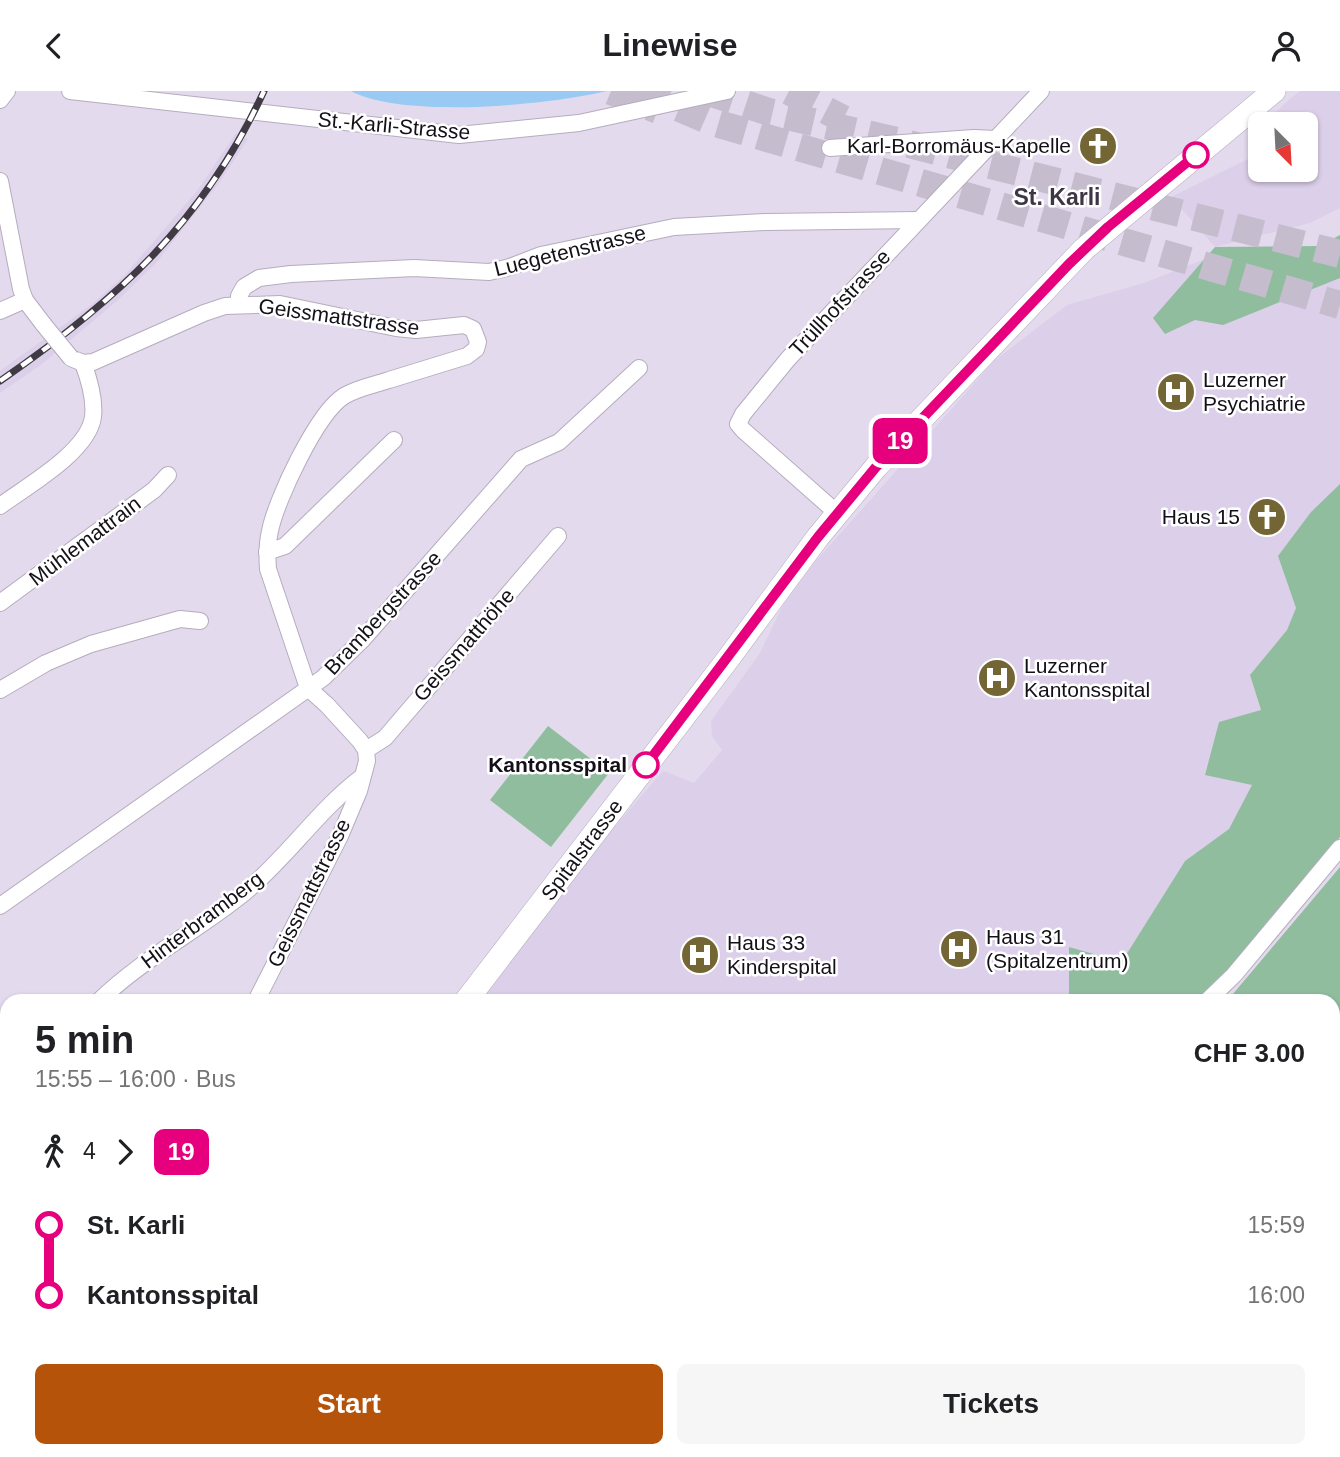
<!DOCTYPE html>
<html lang="en">
<head>
<meta charset="utf-8">
<style>
	body { margin:0; font-family:Helvetica,sans-serif; background:#f6f6f6; color:#202124; height:100vh; display:flex; flex-direction:column; font-size:26px; white-space:nowrap }
	* { box-sizing:border-box; margin:0 }
	p { font-size:23px; color:#757577 }
	.icon { flex:none; width:38px; height:38px; fill:none; stroke:currentColor; stroke-width:2; stroke-linecap:round; stroke-linejoin:round }
	.map { position:relative; flex:1; overflow:hidden }
	.drawer { position:absolute; left:0px; top:903px; width:1340px; height:464px; display:flex; flex-direction:column; background:#fff; border-radius:21px 21px 0 0; box-shadow:0 2px 5px #0004 }
	.drawer>* { flex:none }
	.badge { padding:0 14px; border-radius:10px; font-size:24px; line-height:46px }
	.needle { width:46px; rotate:156deg }
	.controls { position:absolute; left:1248px; top:21px; display:grid; gap:14px }
	.controls a { display:grid; place-items:center; width:70px; height:70px; border-radius:10px; background:#fff; box-shadow:0 2px 5px #0004; font-size:35px }
	.map>.badge { position:absolute; translate:-50% -50%; box-shadow:0 0 0 4px #fff }
	.legs { display:flex; align-items:center; gap:10px; height:77px; padding:0 35px; font-size:23px }
	.legs p { margin-inline-start:auto }
	.headline { display:flex; align-items:center; justify-content:space-between; height:119px; padding:0 35px }
	h1 { font-size:38px; font-weight:700; line-height:52px }
	.primary-button { display:flex; gap:14px; margin-top:auto; padding:14px 35px }
	.primary-button a { flex:1; height:80px; border-radius:10px; background:#b45309; color:#fff; font-size:28px; font-weight:700; line-height:80px; text-align:center }
	.primary-button a+a { background:#f6f6f6; color:#202124 }
	ul { padding:0 35px; list-style:none }
	li { display:flex; align-items:center; gap:24px; height:70px; font-size:26px }
	li i { display:grid; place-items:center; width:10px; height:100%; margin:0 9px; background:currentColor }
	li i::after { content:''; width:18px; height:18px; margin:-9px; border:5px solid; border-radius:50%; background:#fff }
	li p { margin-inline-start:auto }
	li:first-child i { background:linear-gradient(#0000 50%,currentColor 0) }
	li:last-child i { background:linear-gradient(currentColor 50%,#0000 0) }
	header { display:flex; justify-content:space-between; align-items:center; height:91px; padding:0 35px; background:#fff; font-size:32px; font-weight:700 }
	.map>svg:first-child { display:block }
</style>
</head>
<body>
<header><svg class="icon" aria-label="back" viewBox="0 0 24 24"><path d="M15 5l-7 7 7 7"/></svg>Linewise<svg class="icon" aria-label="person" viewBox="0 0 24 24"><circle cx="12" cy="8" r="4"/><path d="M4 21q1-7 8-7t8 7"/></svg></header>
<div class="map">
<svg width="1340" height="1366" viewBox="0 0 1340 1366">
	<rect width="100%" height="100%" fill="#e4daed"/>
	<!-- built -->
	<g fill="#dccfe9">
		<polygon points="1301,0 1340,0 1340,117 1310,132 1215,156 1171,106 1260,62 1260,79 1306,79 1306,33 1264,32 1292,6"/>
		<polygon points="236,42 248,48 219,92 156,172 118,209 42,273 0,302 0,280 91,214 125,184 197,100"/>
		<polygon points="1220,162 1340,166 1340,393 1311,421 1278,465 1296,517 1287,539 1250,584 1261,620 1219,631 1205,683 1253,694 1229,738 1185,770 1126,864 1115,870 1069,856 1069,910 473,910 512,855 661,682 664,680 694,692 722,659 712,645 711,630 760,562 783,514 815,471 995,269 1067,214 1144,192"/>
		<polygon points="447,1360 632,1360 622,1366 452,1366"/>
	</g>
	<!-- green -->
	<g fill="#8fbd9e">
		<polygon points="1340,144 1340,187 1223,234 1195,229 1165,243 1153,227 1215,156 1319,155"/>
		<polygon points="1340,393 1340,746 1232,875 1197,910 1069,910 1069,856 1115,869 1126,864 1185,770 1229,738 1252,694 1205,684 1219,631 1261,619 1250,584 1287,539 1296,517 1278,465 1311,421"/>
		<polygon points="548,635 609,682 551,756 490,709"/>
		<polygon points="1340,776 1340,1118 1334,1126 1334,910 1227,910"/>
		<polygon points="666,1360 1158,1360 1153,1366 655,1366"/>
		<polygon points="1179,1360 1256,1360 1263,1366 1174,1366"/>
	</g>
	<!-- water -->
	<path fill="#98caf4" d="M351,0h256c-57,14 -205,28 -256,0z"/>
	<g fill="none" stroke-linecap="round" stroke-linejoin="round">
		<!-- highway-tunnel -->
		<g stroke="#c5bccd" stroke-width="28" stroke-dasharray="28 14" stroke-linecap="butt">
			<polyline points="611,0 658,19"/>
			<polyline points="641,0 712,31 1340,214"/>
			<polyline points="706,0 769,21 897,50 1340,163"/>
			<polyline points="789,0 843,28"/>
		</g>
		<defs>
			<g id="street">
				<polyline points="70,0 459,44 579,32 727,0"/>
				<polyline points="0,9 7,0"/>
				<polyline points="830,57 974,47 996,48"/>
				<polyline points="0,90 21,198 25,209 44,234"/>
				<polyline points="239,214 239,205 244,196 259,187 291,183 414,177 489,181 510,176 541,164 674,136 766,131 918,129"/>
				<polyline points="0,220 25,209"/>
				<path d="M71,267l12,5 10,-1 111,-49 21,-7 55,-2 116,24 20,2 48,-5 9,4 5,13 -2,7 -9,7c-26,8 -52,16 -78,24 -15,5 -32,8 -45,16 -27,17 -68,104 -74,135 -3,13 -3,25 -2,38l40,119 19,17 33,36 6,9 1,11 -8,30 -19,45 -84,165"/>
				<path d="M0,415c27,-20 88,-54 93,-89 2,-17 -4,-38 -10,-54"/>
				<polyline points="837,422 743,339 738,333 743,323 788,268 1041,0"/>
				<polyline points="267,461 285,455 394,349"/>
				<polyline points="0,512 154,399 168,384"/>
				<polyline points="0,599 46,572 91,553 180,528 200,530"/>
				<polyline points="366,659 385,647 558,445"/>
				<polyline points="0,815 323,587 363,548 521,368 559,351 639,277"/>
				<path d="M99,910c43,-42 98,-70 145,-108 43,-35 74,-83 118,-116"/>
				<polyline points="1207,910 1234,884 1340,757"/>
				<polyline points="0,1006 7,999"/>
				<polyline points="1334,1146 1340,1137"/>
				<polyline points="0,1187 7,1179"/>
				<polyline points="292,1366 297,1360"/>
				<polyline points="634,1366 645,1360"/>
				<polyline points="1167,1366 1172,1360"/>
			</g>
			<g id="secondary">
				<polyline points="466,910 728,568 818,446 876,376 1084,158 1274,0"/>
				<polyline points="146,1366 148,1360"/>
			</g>
		</defs>
		<!-- street casing -->
		<use href="#street" stroke="#b5acbe" stroke-width="18"/>
		<!-- secondary casing -->
		<use href="#secondary" stroke="#b5acbe" stroke-width="24"/>
		<!-- street -->
		<use href="#street" stroke="#fff" stroke-width="16"/>
		<!-- secondary -->
		<use href="#secondary" stroke="#fff" stroke-width="23"/>
		<defs>
			<path id="rail" d="M0,290c116,-80 204,-159 264,-290"/>
		</defs>
		<!-- rail casing -->
		<use href="#rail" stroke="#3f3a43" stroke-width="7"/>
		<!-- rail -->
		<use href="#rail" stroke="#fff" stroke-width="4.5" stroke-dasharray="13" stroke-linecap="butt"/>
		<defs>
			<polyline id="street-bridge" points="44,234 71,267"/>
		</defs>
		<!-- street-bridge casing -->
		<use href="#street-bridge" stroke="#b5acbe" stroke-width="18" stroke-linecap="butt"/>
		<!-- street-bridge -->
		<use href="#street-bridge" stroke="#fff" stroke-width="16"/>
	</g>
	<g fill="none" stroke-linecap="round" stroke-linejoin="round">
		<defs>
			<polyline id="line-1" points="646,674 818,446 876,376 1069,173 1108,136 1196,64"/>
		</defs>
		<!-- line-1 casing -->
		<use href="#line-1" stroke="#fff" stroke-width="16"/>
		<!-- line-1 -->
		<use href="#line-1" stroke="#e6007e" stroke-width="10"/>
	</g>
	<!-- icons -->
	<defs>
		<symbol id="church-disc" viewBox="-11 -11 22 22"><circle r="9.5" fill="#746634" stroke="#fff"/><path d="M-1.2-6h2.4v3.5h3.3v2.4h-3.3V6h-2.4V-.1h-3.3v-2.4h3.3Z" fill="#fff"/></symbol>
		<symbol id="hospital-disc" viewBox="-11 -11 22 22"><circle r="9.5" fill="#746634" stroke="#fff"/><path d="M-5-5h3v3.5h4V-5h3V5h-3V1.5h-4V5h-3Z" fill="#fff"/></symbol>
	</defs>
	<g fill-rule="evenodd">
		<use href="#church-disc" x="1076" y="33" width="44" height="44"/>
		<use href="#hospital-disc" x="1154" y="279" width="44" height="44"/>
		<use href="#church-disc" x="1245" y="404" width="44" height="44"/>
		<use href="#hospital-disc" x="975" y="565" width="44" height="44"/>
		<use href="#hospital-disc" x="937" y="836" width="44" height="44"/>
		<use href="#hospital-disc" x="678" y="842" width="44" height="44"/>
	</g>
	<!-- markers -->
	<g fill="#fff" stroke="#e6007e" stroke-width="3.5">
		<circle cx="1196" cy="64" r="12"/>
		<circle cx="646" cy="674" r="12"/>
	</g>
	<g text-anchor="middle" stroke-width="5" stroke-linejoin="round" paint-order="stroke">
		<!-- street labels -->
		<g font-size="21" fill="#141017" stroke="#fff">
			<text transform="translate(394 35) rotate(5)" y="7">St.-Karli-Strasse</text>
			<text transform="translate(570 160) rotate(-14)" y="7">Luegetenstrasse</text>
			<text transform="translate(840 212) rotate(-47)" y="7">Trüllhofstrasse</text>
			<text transform="translate(339 226) rotate(8)" y="7">Geissmattstrasse</text>
			<text transform="translate(85 450) rotate(-37)" y="7">Mühlemattrain</text>
			<text transform="translate(383 522) rotate(-47)" y="7">Brambergstrasse</text>
			<text transform="translate(464 554) rotate(-49)" y="7">Geissmatthöhe</text>
			<text transform="translate(582 759) rotate(-53)" y="7">Spitalstrasse</text>
			<text transform="translate(309 802) rotate(-64)" y="7">Geissmattstrasse</text>
			<text transform="translate(202 829) rotate(-37)" y="7">Hinterbramberg</text>
		</g>
		<!-- poi labels -->
		<g font-size="21" fill="#141017" stroke="#fff" text-anchor="start">
			<text x="1071" y="62" text-anchor="end">Karl-Borromäus-Kapelle</text>
			<text x="1203" y="296">Luzerner<tspan x="1203" dy="24">Psychiatrie</tspan></text>
			<text x="1240" y="433" text-anchor="end">Haus 15</text>
			<text x="1024" y="582">Luzerner<tspan x="1024" dy="24">Kantonsspital</tspan></text>
			<text x="986" y="853">Haus 31<tspan x="986" dy="24">(Spitalzentrum)</tspan></text>
			<text x="727" y="859">Haus 33<tspan x="727" dy="24">Kinderspital</tspan></text>
		</g>
		<!-- stop labels -->
		<g font-size="21" font-weight="bold" fill="#141017" stroke="#fff" text-anchor="end">
			<text x="627" y="681">Kantonsspital</text>
		</g>
		<!-- neighbourhood labels -->
		<g font-size="23" font-weight="bold" fill="#3e3645" stroke="#fff">
			<text x="1057" y="114">St. Karli</text>
		</g>
	</g>
</svg>
<div class="controls">
<a><svg class="needle" viewBox="-14 -14 28 28"><path d="M0-13l5 13h-10z" fill="#e53935"/><path d="M0 13l5-13h-10z" fill="#757577"/></svg></a>
</div>
<b class="badge" style="left:900px;top:350px;background:#e6007e;color:#fff">19</b>
<section class="drawer">
<div class="headline"><div><h1>5 min</h1><p>15:55 – 16:00 · Bus</p></div><b>CHF 3.00</b></div>
<div class="legs"><svg class="icon" aria-label="walk" viewBox="0 0 24 24"><circle cx="13" cy="4" r="2"/><path d="M13 8l-2 6 4 7M11 14l-3 7M7 12l3-4h3l4 4"/></svg>4<svg class="icon" aria-label="forward" viewBox="0 0 24 24"><path d="M9 5l7 7-7 7"/></svg><b class="badge" style="background:#e6007e;color:#fff">19</b></div>
<ul>
<li><i style="color:#e6007e"></i><b>St. Karli</b><p>15:59</p></li>
<li><i style="color:#e6007e"></i><b>Kantonsspital</b><p>16:00</p></li>
</ul>
<div class="primary-button"><a>Start</a><a>Tickets</a></div>
</section>
</div>
</body>
</html>
